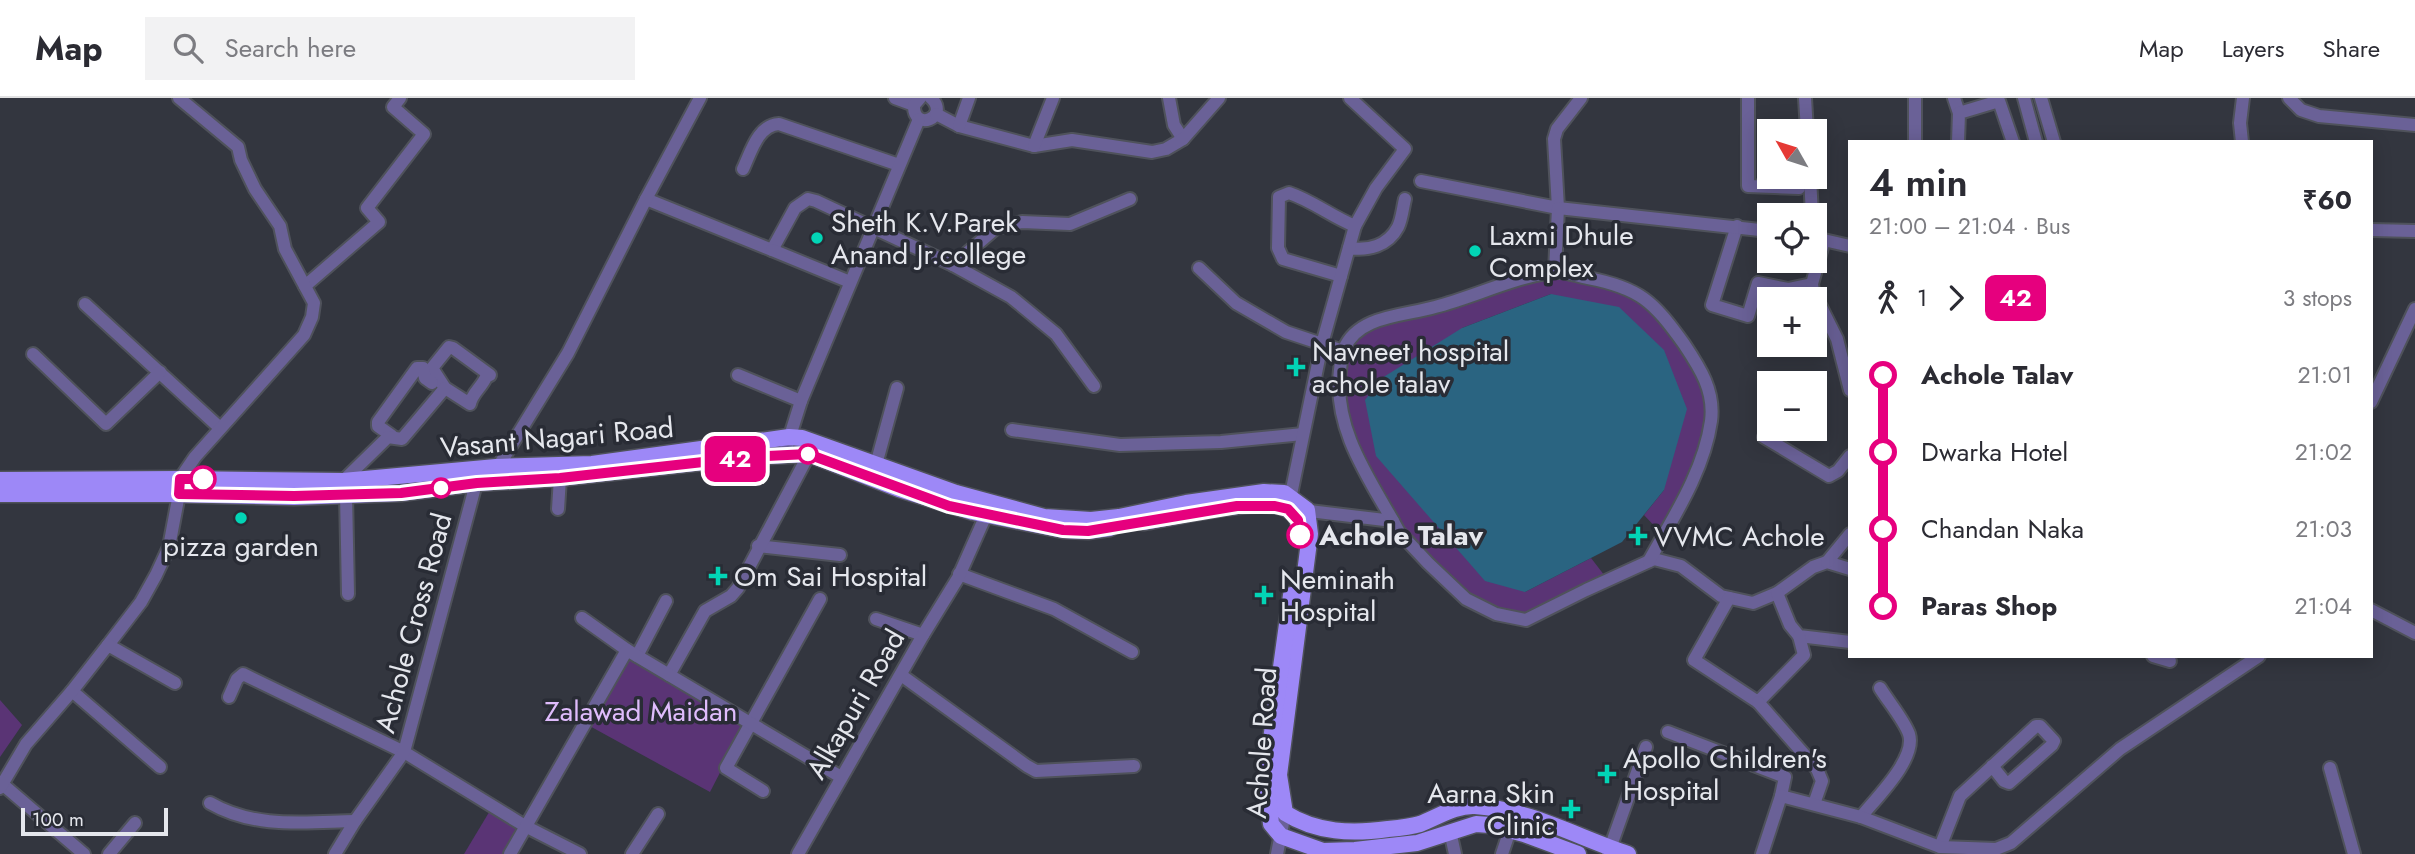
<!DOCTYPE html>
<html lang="en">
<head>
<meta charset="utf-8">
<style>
	body { margin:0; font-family:Jost,sans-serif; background:#f2f2f3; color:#2b2b33; height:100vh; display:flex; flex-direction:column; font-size:26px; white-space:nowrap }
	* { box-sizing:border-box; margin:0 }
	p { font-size:23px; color:#7c7c81 }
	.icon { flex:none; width:38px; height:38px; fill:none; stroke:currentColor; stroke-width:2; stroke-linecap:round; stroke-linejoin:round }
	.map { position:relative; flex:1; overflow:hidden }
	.side { position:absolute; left:1848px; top:42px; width:525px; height:518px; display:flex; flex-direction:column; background:#fff; border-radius:0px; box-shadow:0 4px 18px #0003 }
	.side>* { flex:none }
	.badge { padding:0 14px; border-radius:10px; font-size:24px; line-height:46px }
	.needle { width:46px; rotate:309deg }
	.fabs { position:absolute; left:1757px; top:21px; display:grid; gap:14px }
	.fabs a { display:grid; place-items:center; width:70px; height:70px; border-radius:0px; background:#fff; box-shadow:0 4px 18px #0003; font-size:35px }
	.scale { position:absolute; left:21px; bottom:18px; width:147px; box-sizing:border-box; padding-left:7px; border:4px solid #e5e7ed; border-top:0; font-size:19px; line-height:24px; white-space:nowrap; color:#e5e7ed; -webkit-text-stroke:5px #292c35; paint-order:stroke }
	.map>.badge { position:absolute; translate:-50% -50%; box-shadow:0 0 0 4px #fff }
	.legs { display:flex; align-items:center; gap:10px; height:77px; padding:0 21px; font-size:23px }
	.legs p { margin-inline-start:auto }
	.summary { display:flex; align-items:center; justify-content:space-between; height:119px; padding:0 21px }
	h1 { font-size:38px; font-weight:600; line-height:52px }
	ul { padding:0 21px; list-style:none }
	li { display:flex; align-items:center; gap:24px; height:77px; font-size:26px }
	li i { display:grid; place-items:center; width:10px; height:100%; margin:0 9px; background:currentColor }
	li i::after { content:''; width:18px; height:18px; margin:-9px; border:5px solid; border-radius:50%; background:#fff }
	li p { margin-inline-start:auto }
	li:first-child i { background:linear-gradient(#0000 50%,currentColor 0) }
	li:last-child i { background:linear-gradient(currentColor 50%,#0000 0) }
	header { display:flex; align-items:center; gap:42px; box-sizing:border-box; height:98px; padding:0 35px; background:#fff; border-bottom:2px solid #e1e1e2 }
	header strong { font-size:33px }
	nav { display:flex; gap:38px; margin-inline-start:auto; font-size:24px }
	.search { width:490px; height:63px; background:#f2f2f3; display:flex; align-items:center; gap:18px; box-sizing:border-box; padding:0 24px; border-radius:0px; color:#7c7c81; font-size:26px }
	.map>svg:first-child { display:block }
</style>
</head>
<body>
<header>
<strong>Map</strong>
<div class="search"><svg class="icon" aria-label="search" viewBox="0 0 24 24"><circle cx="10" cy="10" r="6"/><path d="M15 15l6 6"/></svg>Search here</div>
<nav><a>Map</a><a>Layers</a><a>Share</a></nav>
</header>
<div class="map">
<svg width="2415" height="756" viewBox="0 0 2415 756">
	<rect width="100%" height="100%" fill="#33363f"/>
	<!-- green -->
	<g fill="#5a3475">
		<polygon points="1555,173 1616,185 1655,209 1711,298 1705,350 1661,435 1644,417 1664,392 1551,196 1462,230 1525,494 1591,460 1608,482 1525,522 1496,516 1428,465 1364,373 1339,282 1353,234"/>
		<polygon points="625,559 744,628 710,694 586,626"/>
		<polygon points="0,602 22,627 0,659"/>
		<polygon points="491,711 520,729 507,756 464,756"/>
	</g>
	<!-- water -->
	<polygon fill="#2a6481" points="1551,196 1619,209 1664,252 1687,311 1664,392 1622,444 1525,494 1485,483 1376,358 1365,302 1382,280 1462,230"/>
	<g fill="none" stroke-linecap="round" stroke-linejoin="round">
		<defs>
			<g id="minor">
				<polyline points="895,0 914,7"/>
				<path d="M920,0l-6,7c-1,28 37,12 17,-7"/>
				<polyline points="1169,0 1174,27 1183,41"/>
				<polyline points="1748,0 1748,88 1799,90"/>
				<polyline points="1805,0 1807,33"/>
				<polyline points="1954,0 1959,15"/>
				<polyline points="2024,0 2036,44"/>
				<polyline points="2041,0 2054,44"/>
				<polyline points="2289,0 2301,12 2319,18 2415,27"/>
				<polyline points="936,16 959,28 1034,48 1072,42 1152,54 1166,51 1183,41 1219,0"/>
				<polyline points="959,28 969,0"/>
				<polyline points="1915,44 1915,0"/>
				<polyline points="1958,44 1959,15 1999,3 2013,44"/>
				<polyline points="2242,44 2240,25 2243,0"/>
				<polyline points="1034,48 1053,0"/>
				<path d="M743,71c8,-17 15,-44 36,-45l120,41"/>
				<polyline points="1810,79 1812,117"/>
				<polyline points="1421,83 1558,110 1554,41 1557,31 1581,0"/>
				<polyline points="646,101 772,152 795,110 808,101 816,103 953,167 1011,199 1056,236 1094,288"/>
				<polyline points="1737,128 1712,207 1748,218 1758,185 1788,191 1812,186"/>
				<polyline points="2371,132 2415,133"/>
				<polyline points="1815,140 1850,148"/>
				<polyline points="1824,142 1812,186 1813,193 1837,241 1850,292"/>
				<path d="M1349,150c19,3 39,-2 49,-21 4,-8 5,-20 7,-28"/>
				<polyline points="772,152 850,184"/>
				<polyline points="953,167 996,130 1022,124 1070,126 1130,101"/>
				<polyline points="1199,170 1236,205 1286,234 1343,253"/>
				<polyline points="1555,173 1558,110 1769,133"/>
				<path d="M1341,178l-58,-17 -5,-11 1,-51 10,-4c24,8 43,24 66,33"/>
				<polyline points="305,188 379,124 367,110 424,36 393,9 400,0"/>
				<polyline points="85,206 220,330"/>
				<path d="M449,249l4,1 37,27 -4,2c-4,10 -14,16 -16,27l-25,-16 -13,-20z"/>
				<polyline points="33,256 106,326 160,274"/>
				<polyline points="738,277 801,303"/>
				<polyline points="2371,304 2415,211"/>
				<polyline points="1012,332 1120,347 1221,344 1303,336"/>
				<polyline points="392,338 378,328 378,324 417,270 423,270 425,280 432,285"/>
				<polyline points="1764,339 1829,378 1838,373 1850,358"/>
				<polyline points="784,357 801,303 919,21"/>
				<polyline points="495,374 568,255 646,101 700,0"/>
				<polyline points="874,374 897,290"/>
				<polyline points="343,383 388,339 402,341 445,290"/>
				<polyline points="346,396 348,496"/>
				<polyline points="1289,406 1322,246 1355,128 1376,90 1405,51 1350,0"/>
				<polyline points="558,411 560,380"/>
				<polyline points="1301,412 1393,423 1399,434 1428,465 1466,501 1496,516 1526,522 1586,492 1654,461 1681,468 1721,498 1753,505 1777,495 1813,469 1827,464 1850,471"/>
				<path d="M1393,423c-27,-47 -60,-95 -53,-151 1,-7 1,-15 4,-21 14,-34 60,-33 91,-42 39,-10 76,-29 117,-35 11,-2 25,4 36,6 52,10 65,23 96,66 16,24 31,47 27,77 -7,50 -38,97 -62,140"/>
				<polyline points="758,448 840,457"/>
				<polyline points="1827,464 1850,436"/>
				<polyline points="959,476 1054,511 1132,554"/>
				<polyline points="1777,495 1790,527 1799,538 1850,544"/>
				<polyline points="1729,500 1694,562 1758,604 1804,557 1799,538"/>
				<polyline points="2371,512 2415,535"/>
				<polyline points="582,520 627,552"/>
				<polyline points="876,521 923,537"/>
				<polyline points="108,547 141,504 156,477 169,449 179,396 180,381 195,359 304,237 312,219 314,205 285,151 280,128 255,91 241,62 238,49 179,0"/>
				<polyline points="637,558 666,503"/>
				<polyline points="2153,558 2170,563"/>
				<polyline points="669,577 705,513 731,498 738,490 809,356"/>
				<polyline points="901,577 1027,668 1036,673 1134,668"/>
				<polyline points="72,593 160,669"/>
				<polyline points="229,599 237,581 243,576 404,654 525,728 580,756"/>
				<polyline points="1758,604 1817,671 1822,683 1814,706"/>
				<polyline points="1668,634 1785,679 1781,698"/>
				<polyline points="2330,670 2354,756"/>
				<polyline points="0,684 84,756"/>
				<polyline points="0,690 26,646 72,593 108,547 175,585"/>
				<polyline points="763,693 726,670 820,501"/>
				<path d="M210,705c45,26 95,19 145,18"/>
				<path d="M1861,719c14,-18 56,-58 48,-83 -5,-14 -21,-33 -29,-46"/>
				<polyline points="1450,733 1455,756"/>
				<polyline points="1940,749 1960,698 2036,628 2040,628 2054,643 2052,647 2009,685 2004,683 1992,668"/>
				<polyline points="109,756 135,725"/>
				<polyline points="335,756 355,723 404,654 478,378"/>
				<polyline points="510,756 627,552 841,679"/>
				<polyline points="632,756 658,716"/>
				<polyline points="798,756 923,537 958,480 990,408"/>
				<polyline points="1277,756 1285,715"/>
				<polyline points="1502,756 1510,732"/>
				<polyline points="1608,756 1646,649"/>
				<polyline points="1762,756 1781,698 1861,719 1940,749 1996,751 2011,745 2120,651 2259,558"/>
			</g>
			<g id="major">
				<path d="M0,382l180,-1 163,2 153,-14 96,-3 197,-27 13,1 154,55 88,24 47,3 28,-3 67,-14 78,-11 20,1 23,17 3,24 -31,241 6,38c32,20 67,21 103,16 11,-1 22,-2 32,-5 18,-7 36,-19 55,-18 53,3 104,32 153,48"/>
				<polyline points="0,396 169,396 294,399 401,395 477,385 560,380 748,359 809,356 899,391 973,414 1063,432 1088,433 1110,430"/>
				<path d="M1143,424c29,-4 122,-28 146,-12 10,6 12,17 11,28"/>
				<polyline points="1291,497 1266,678 1271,726 1281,738 1323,753 1355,752 1417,745 1476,726 1490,727 1524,736 1578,756"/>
			</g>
		</defs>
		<!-- minor casing -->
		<use href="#minor" stroke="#4f525b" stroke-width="16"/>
		<!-- major casing -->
		<use href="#major" stroke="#4f525b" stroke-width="19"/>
		<!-- minor -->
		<use href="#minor" stroke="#6a6197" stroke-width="12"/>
		<!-- major -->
		<use href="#major" stroke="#9d88f7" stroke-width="16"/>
	</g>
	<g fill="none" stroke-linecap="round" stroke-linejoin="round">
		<defs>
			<polyline id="line-1" points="203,381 180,381 179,396 294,398 401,395 477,385 560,380 748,359 808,356 949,408 1063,432 1088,433 1237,408 1275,408 1288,411 1298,422 1300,437"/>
		</defs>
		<!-- line-1 casing -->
		<use href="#line-1" stroke="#fff" stroke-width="16"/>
		<!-- line-1 -->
		<use href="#line-1" stroke="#e6007e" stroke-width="10"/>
	</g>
	<!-- markers -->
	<g fill="#02d5b6" stroke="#292c35" stroke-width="2.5">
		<circle cx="817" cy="140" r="7"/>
		<circle cx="1475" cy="153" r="7"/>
		<path d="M1292.5 258.5h7v7h7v7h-7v7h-7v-7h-7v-7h7z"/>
		<circle cx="241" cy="420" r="7"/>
		<path d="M1634.5 427.5h7v7h7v7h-7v7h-7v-7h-7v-7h7z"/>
		<path d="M714.5 467.5h7v7h7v7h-7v7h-7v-7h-7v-7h7z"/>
		<path d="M1260.5 486.5h7v7h7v7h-7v7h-7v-7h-7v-7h7z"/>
		<path d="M1603.5 665.5h7v7h7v7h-7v7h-7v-7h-7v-7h7z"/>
		<path d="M1567.5 700.5h7v7h7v7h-7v7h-7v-7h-7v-7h7z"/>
	</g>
	<g fill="#fff" stroke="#e6007e" stroke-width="3.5">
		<circle cx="808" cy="356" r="9"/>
		<circle cx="203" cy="381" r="12"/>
		<circle cx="441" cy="390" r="9"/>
		<circle cx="1300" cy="437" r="12"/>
	</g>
	<g text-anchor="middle" stroke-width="7" stroke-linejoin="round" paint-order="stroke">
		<!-- poi labels -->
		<g font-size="28" fill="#e5e7ed" stroke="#292c35" text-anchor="start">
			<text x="831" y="134">Sheth K.V.Parek<tspan x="831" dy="32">Anand Jr.college</tspan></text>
			<text x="1489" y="147">Laxmi Dhule<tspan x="1489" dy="32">Complex</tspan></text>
			<text x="1312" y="263">Navneet hospital<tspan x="1312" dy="32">achole talav</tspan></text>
			<text x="1654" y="448">VVMC Achole</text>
			<text x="241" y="458" text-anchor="middle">pizza garden</text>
			<text x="734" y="488">Om Sai Hospital</text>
			<text x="1280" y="491">Neminath<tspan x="1280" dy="32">Hospital</tspan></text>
			<text x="1623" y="670">Apollo Children's<tspan x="1623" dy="32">Hospital</tspan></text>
			<text x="1555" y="705" text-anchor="end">Aarna Skin<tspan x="1555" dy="32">Clinic</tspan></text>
		</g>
		<!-- street labels -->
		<g font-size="28" fill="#e5e7ed" stroke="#292c35">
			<text transform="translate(557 339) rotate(-5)" y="10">Vasant Nagari Road</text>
			<text transform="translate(413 525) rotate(-75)" y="10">Achole Cross Road</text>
			<text transform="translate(855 606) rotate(-60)" y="10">Alkapuri Road</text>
			<text transform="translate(1261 645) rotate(-86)" y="10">Achole Road</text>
		</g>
		<!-- stop labels -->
		<g font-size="28" font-weight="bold" fill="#e5e7ed" stroke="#292c35" text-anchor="start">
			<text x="1319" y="447">Achole Talav</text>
		</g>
		<!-- park labels -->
		<g font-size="28" fill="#dfbcfc" stroke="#292c35">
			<text x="641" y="623">Zalawad Maidan</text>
		</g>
	</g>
</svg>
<div class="fabs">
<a><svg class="needle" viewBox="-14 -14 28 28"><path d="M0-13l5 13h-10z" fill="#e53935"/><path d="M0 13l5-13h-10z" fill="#7c7c81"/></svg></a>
<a><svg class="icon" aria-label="locate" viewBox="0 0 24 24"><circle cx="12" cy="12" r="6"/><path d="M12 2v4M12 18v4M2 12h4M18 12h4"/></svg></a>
<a>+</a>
<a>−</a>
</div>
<div class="scale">100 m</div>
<b class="badge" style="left:735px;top:361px;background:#e6007e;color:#fff">42</b>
<section class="side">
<div class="summary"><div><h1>4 min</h1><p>21:00 – 21:04 · Bus</p></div><b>₹60</b></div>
<div class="legs"><svg class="icon" aria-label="walk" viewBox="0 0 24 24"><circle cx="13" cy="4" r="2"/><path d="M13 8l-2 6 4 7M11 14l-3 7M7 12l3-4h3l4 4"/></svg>1<svg class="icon" aria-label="forward" viewBox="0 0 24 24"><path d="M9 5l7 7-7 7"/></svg><b class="badge" style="background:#e6007e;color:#fff">42</b><p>3 stops</p></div>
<ul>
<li><i style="color:#e6007e"></i><b>Achole Talav</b><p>21:01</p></li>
<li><i style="color:#e6007e"></i><span>Dwarka Hotel</span><p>21:02</p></li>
<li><i style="color:#e6007e"></i><span>Chandan Naka</span><p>21:03</p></li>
<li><i style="color:#e6007e"></i><b>Paras Shop</b><p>21:04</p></li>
</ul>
</section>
</div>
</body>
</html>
